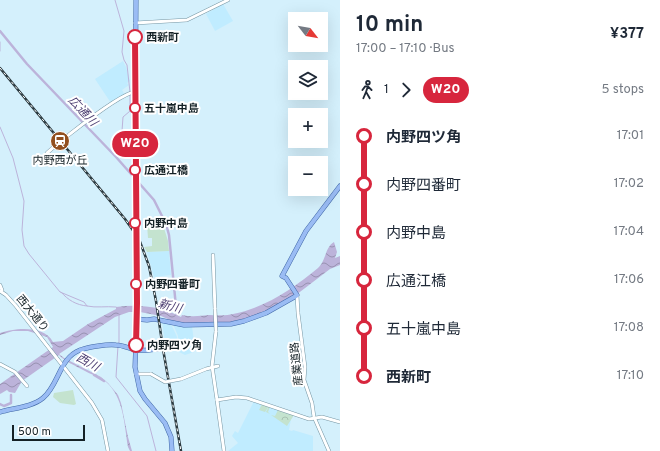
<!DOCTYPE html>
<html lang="en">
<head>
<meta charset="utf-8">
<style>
	body { margin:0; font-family:Overpass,"Noto Sans JP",sans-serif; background:#f6f6f7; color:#1f2937; height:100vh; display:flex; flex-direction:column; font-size:15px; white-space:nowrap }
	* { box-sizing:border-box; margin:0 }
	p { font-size:13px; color:#747a83 }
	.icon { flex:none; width:22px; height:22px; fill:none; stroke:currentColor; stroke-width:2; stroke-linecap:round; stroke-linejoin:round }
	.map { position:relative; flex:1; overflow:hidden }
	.details { display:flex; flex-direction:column; background:#fff; width:320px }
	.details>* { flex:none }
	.badge { padding:0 8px; border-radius:13px; font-size:14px; line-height:26px }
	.needle { width:26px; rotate:121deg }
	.buttons { position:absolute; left:288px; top:12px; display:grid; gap:8px }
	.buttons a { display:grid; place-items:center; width:40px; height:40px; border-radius:0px; background:#fff; box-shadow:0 4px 16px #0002; font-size:20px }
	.scale { position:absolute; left:12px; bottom:10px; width:73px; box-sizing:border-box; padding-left:4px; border:2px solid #142126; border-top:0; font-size:11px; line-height:14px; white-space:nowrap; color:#142126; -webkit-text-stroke:3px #fff; paint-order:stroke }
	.map>.badge { position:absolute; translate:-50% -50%; box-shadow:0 0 0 2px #fff }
	.legs { display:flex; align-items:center; gap:6px; height:44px; padding:0 16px; font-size:13px }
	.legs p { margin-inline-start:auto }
	.head { display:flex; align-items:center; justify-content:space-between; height:68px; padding:0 16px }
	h1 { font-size:22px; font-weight:700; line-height:30px }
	ul { padding:0 16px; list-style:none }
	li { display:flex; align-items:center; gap:14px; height:48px; font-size:15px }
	li i { display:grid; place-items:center; width:6px; height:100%; margin:0 5px; background:currentColor }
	li i::after { content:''; width:10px; height:10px; margin:-5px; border:3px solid; border-radius:50%; background:#fff }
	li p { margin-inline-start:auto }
	li:first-child i { background:linear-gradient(#0000 50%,currentColor 0) }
	li:last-child i { background:linear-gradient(currentColor 50%,#0000 0) }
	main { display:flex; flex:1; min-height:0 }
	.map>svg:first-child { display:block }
</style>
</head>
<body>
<main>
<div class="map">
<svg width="340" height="451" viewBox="0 0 340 451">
	<defs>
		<pattern id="forest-crowns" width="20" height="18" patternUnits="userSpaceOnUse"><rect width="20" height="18" fill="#c4e3cf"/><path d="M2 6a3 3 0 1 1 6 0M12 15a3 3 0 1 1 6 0" fill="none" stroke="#a8c2b2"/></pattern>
		<pattern id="water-waves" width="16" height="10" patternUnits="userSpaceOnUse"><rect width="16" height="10" fill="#bcb3da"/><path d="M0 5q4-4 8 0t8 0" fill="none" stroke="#9891b1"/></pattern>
	</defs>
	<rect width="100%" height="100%" fill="#d4f0fc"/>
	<!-- built -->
	<g fill="#c0ecff">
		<polygon points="223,4 233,21 215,31 206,14"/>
		<polygon points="123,61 126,67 130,81 127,83 129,85 122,90 125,95 111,103 95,79"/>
		<polygon points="169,251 171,275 154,277 147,252"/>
		<polygon points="162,321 170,323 173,328 177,337 176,349 166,351"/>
		<polygon points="173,324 192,326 194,342 194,352 185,355 177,351 178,336"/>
		<polygon points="254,401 294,415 291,419 289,430 292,431 293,430 313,436 313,451 228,451 238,443 232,436 235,431 238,433"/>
	</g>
	<!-- forest -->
	<polygon fill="url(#forest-crowns)" points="262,404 294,415 287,426 271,415 275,416 278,410 270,407 268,412 270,414 266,412 269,406 265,412 259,410"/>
	<!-- garden -->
	<g fill="#c4e3cf">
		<polygon points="147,225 163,225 168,241 169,251 147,252 144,247 152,246 152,238 148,238"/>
		<polygon points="73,390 76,404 74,405 60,403 53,397 54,393"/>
	</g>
	<!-- water -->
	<path fill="url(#water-waves)" d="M334,242l3,10 -2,6 5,-2v9l-10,4 -38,29 -17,10 -36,14 -27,2 -35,-1 -16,-7 -21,-4h-11l-14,5 -56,37 5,4 37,19 7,6 10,12 3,8 7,34 4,14h-2l-2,-4c-4,-24 -4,-56 -29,-70 -4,-2 -9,-3 -14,-6 -7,-4 -21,-10 -26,-16l-37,26 -7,12 -6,-1 -2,-2 -7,4v-10l53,-37 -6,-10 -19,-6h-15l-13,4v-2c15,-5 44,-8 53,9l10,-1 25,-17 28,-15v-2c23,-3 44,-1 65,10l1,-2c9,2 18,1 27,0 8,0 17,1 24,-1 32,-6 61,-26 85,-46 8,-7 7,-21 16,-26z"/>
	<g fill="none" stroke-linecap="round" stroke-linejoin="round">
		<!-- stream -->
		<g stroke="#bcb3da" stroke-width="1">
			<polyline points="115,0 124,31 122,52 124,60 127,65 130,92"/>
			<polyline points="0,42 0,51"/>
			<path d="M0,127l13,31 11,43 -2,29 2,16 5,8 31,38 24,10 3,4c9,2 19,0 29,1"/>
			<polyline points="111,152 116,147 119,136 122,131 123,117 130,111 130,95"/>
			<path d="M61,292c7,8 15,13 26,14"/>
			<polyline points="119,343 119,314"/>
			<polyline points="118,346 116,377 147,416 156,451"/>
		</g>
		<!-- river -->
		<g stroke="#bcb3da" stroke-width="2.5">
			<polyline points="0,31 27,64 116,157 154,200 166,224 169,235 177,317"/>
			<polyline points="94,375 104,381"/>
			<polyline points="0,404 4,406 11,403 11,395"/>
		</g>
		<defs>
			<g id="minor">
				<polyline points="135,23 187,20 228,0"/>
				<path d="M66,137c13,-10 55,-44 69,-45"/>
				<polyline points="47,153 55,146"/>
				<polyline points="213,255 215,309"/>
				<polyline points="0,285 2,290"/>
				<polyline points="0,291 6,295 16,306 92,403 102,420 108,451"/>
				<polyline points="297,295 298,313 305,367 304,380 312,403 314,417 329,451"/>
				<polyline points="216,331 212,366 217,400 236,397 247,398 309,419 322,417 340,422"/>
				<polyline points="0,364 15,372 27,386"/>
				<polyline points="136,374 151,374"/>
				<polyline points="181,379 206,369 218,366"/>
				<polyline points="217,400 224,451"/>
			</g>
			<g id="major">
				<polyline points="136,0 135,142 137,316 135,367 140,391 145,399 165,423 171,437 172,451"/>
				<polyline points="137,319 147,320 154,319 184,325 231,324 244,321 266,313 296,296 297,295 286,278 282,276 306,231 340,186"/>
				<path d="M0,412c14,-4 32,-5 43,-14 16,-13 16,-40 37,-48 9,-3 27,-6 36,-5 7,0 14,4 21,5 6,1 14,0 21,-1"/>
			</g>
		</defs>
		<!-- minor casing -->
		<use href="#minor" stroke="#7596a4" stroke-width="4"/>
		<!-- major casing -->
		<use href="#major" stroke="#4068a7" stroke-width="5"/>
		<!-- minor -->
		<use href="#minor" stroke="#fff" stroke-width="3"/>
		<!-- major -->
		<use href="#major" stroke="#9abcf4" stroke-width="4"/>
		<defs>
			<polyline id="rail" points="0,68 125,219 139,239 149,266 156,301 163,349 181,451"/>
		</defs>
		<!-- rail casing -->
		<use href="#rail" stroke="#2b3a40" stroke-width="2.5"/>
		<!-- rail -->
		<use href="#rail" stroke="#fff" stroke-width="1" stroke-dasharray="3" stroke-linecap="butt"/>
		<defs>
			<g id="minor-bridge">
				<polyline points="215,309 216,331"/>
				<polyline points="151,374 165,382 181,379"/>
			</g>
		</defs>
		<!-- minor-bridge casing -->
		<use href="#minor-bridge" stroke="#7596a4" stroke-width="4" stroke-linecap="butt"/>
		<!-- minor-bridge -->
		<use href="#minor-bridge" stroke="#fff" stroke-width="3"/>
	</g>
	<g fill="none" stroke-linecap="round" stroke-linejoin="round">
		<defs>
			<polyline id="line-1" points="135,37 137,303 136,345"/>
		</defs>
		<!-- line-1 casing -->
		<use href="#line-1" stroke="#fff" stroke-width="9"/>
		<!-- line-1 -->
		<use href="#line-1" stroke="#d7263d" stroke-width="6"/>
	</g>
	<!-- icons -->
	<defs>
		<symbol id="station-disc" viewBox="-11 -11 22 22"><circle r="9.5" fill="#924f1e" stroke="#fff"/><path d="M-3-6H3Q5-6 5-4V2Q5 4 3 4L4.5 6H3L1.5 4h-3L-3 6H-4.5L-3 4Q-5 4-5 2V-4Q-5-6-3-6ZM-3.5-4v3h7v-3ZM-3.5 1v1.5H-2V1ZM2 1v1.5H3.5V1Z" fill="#fff"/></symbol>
	</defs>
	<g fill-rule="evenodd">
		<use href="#station-disc" x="49" y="130" width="22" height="22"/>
	</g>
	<!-- markers -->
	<g fill="#fff" stroke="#d7263d" stroke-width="2">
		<circle cx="135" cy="37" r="7"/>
		<circle cx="135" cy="108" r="5"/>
		<circle cx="135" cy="170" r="5"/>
		<circle cx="135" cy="223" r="5"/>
		<circle cx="136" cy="284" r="5"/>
		<circle cx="136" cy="345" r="7"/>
	</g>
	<g text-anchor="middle" stroke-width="4" stroke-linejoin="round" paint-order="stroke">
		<!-- stop labels -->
		<g font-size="11" font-weight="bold" fill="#142126" stroke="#fff" text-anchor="start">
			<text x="146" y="41">西新町</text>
			<text x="144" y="112">五十嵐中島</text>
			<text x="144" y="174">広通江橋</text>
			<text x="144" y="227">内野中島</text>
			<text x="145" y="288">内野四番町</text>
			<text x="147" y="349">内野四ツ角</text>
		</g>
		<!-- poi labels -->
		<g font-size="11" fill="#142126" stroke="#fff">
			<text x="60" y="164">内野西が丘</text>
		</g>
		<!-- street labels -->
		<g font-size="11" fill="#142126" stroke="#fff">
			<text transform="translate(33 313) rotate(51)" y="4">西大通り</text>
			<text transform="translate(296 364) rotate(-96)" y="4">産業道路</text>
		</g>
		<!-- water labels -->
		<g font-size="12" font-style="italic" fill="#4d3f72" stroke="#fff">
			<text transform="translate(83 111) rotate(47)" y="4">広通川</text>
			<text transform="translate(170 306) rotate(14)" y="4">新川</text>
			<text transform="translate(88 362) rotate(29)" y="4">西川</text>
		</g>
	</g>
</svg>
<div class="buttons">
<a><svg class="needle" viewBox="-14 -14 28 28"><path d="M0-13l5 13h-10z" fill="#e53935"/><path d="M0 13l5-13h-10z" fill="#747a83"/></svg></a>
<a><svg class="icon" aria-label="layers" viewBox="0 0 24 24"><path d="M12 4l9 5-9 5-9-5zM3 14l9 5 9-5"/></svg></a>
<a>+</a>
<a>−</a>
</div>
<div class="scale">500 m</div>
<b class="badge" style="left:135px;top:144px;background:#d7263d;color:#fff">W20</b>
</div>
<section class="details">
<div class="head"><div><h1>10 min</h1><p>17:00 – 17:10 · Bus</p></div><b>¥377</b></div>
<div class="legs"><svg class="icon" aria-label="walk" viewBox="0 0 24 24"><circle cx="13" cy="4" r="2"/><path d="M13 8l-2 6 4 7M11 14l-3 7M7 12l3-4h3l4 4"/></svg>1<svg class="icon" aria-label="forward" viewBox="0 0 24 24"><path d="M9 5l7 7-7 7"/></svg><b class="badge" style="background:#d7263d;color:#fff">W20</b><p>5 stops</p></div>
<ul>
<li><i style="color:#d7263d"></i><b>内野四ツ角</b><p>17:01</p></li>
<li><i style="color:#d7263d"></i><span>内野四番町</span><p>17:02</p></li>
<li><i style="color:#d7263d"></i><span>内野中島</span><p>17:04</p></li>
<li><i style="color:#d7263d"></i><span>広通江橋</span><p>17:06</p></li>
<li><i style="color:#d7263d"></i><span>五十嵐中島</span><p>17:08</p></li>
<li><i style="color:#d7263d"></i><b>西新町</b><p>17:10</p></li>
</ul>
</section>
</main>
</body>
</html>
